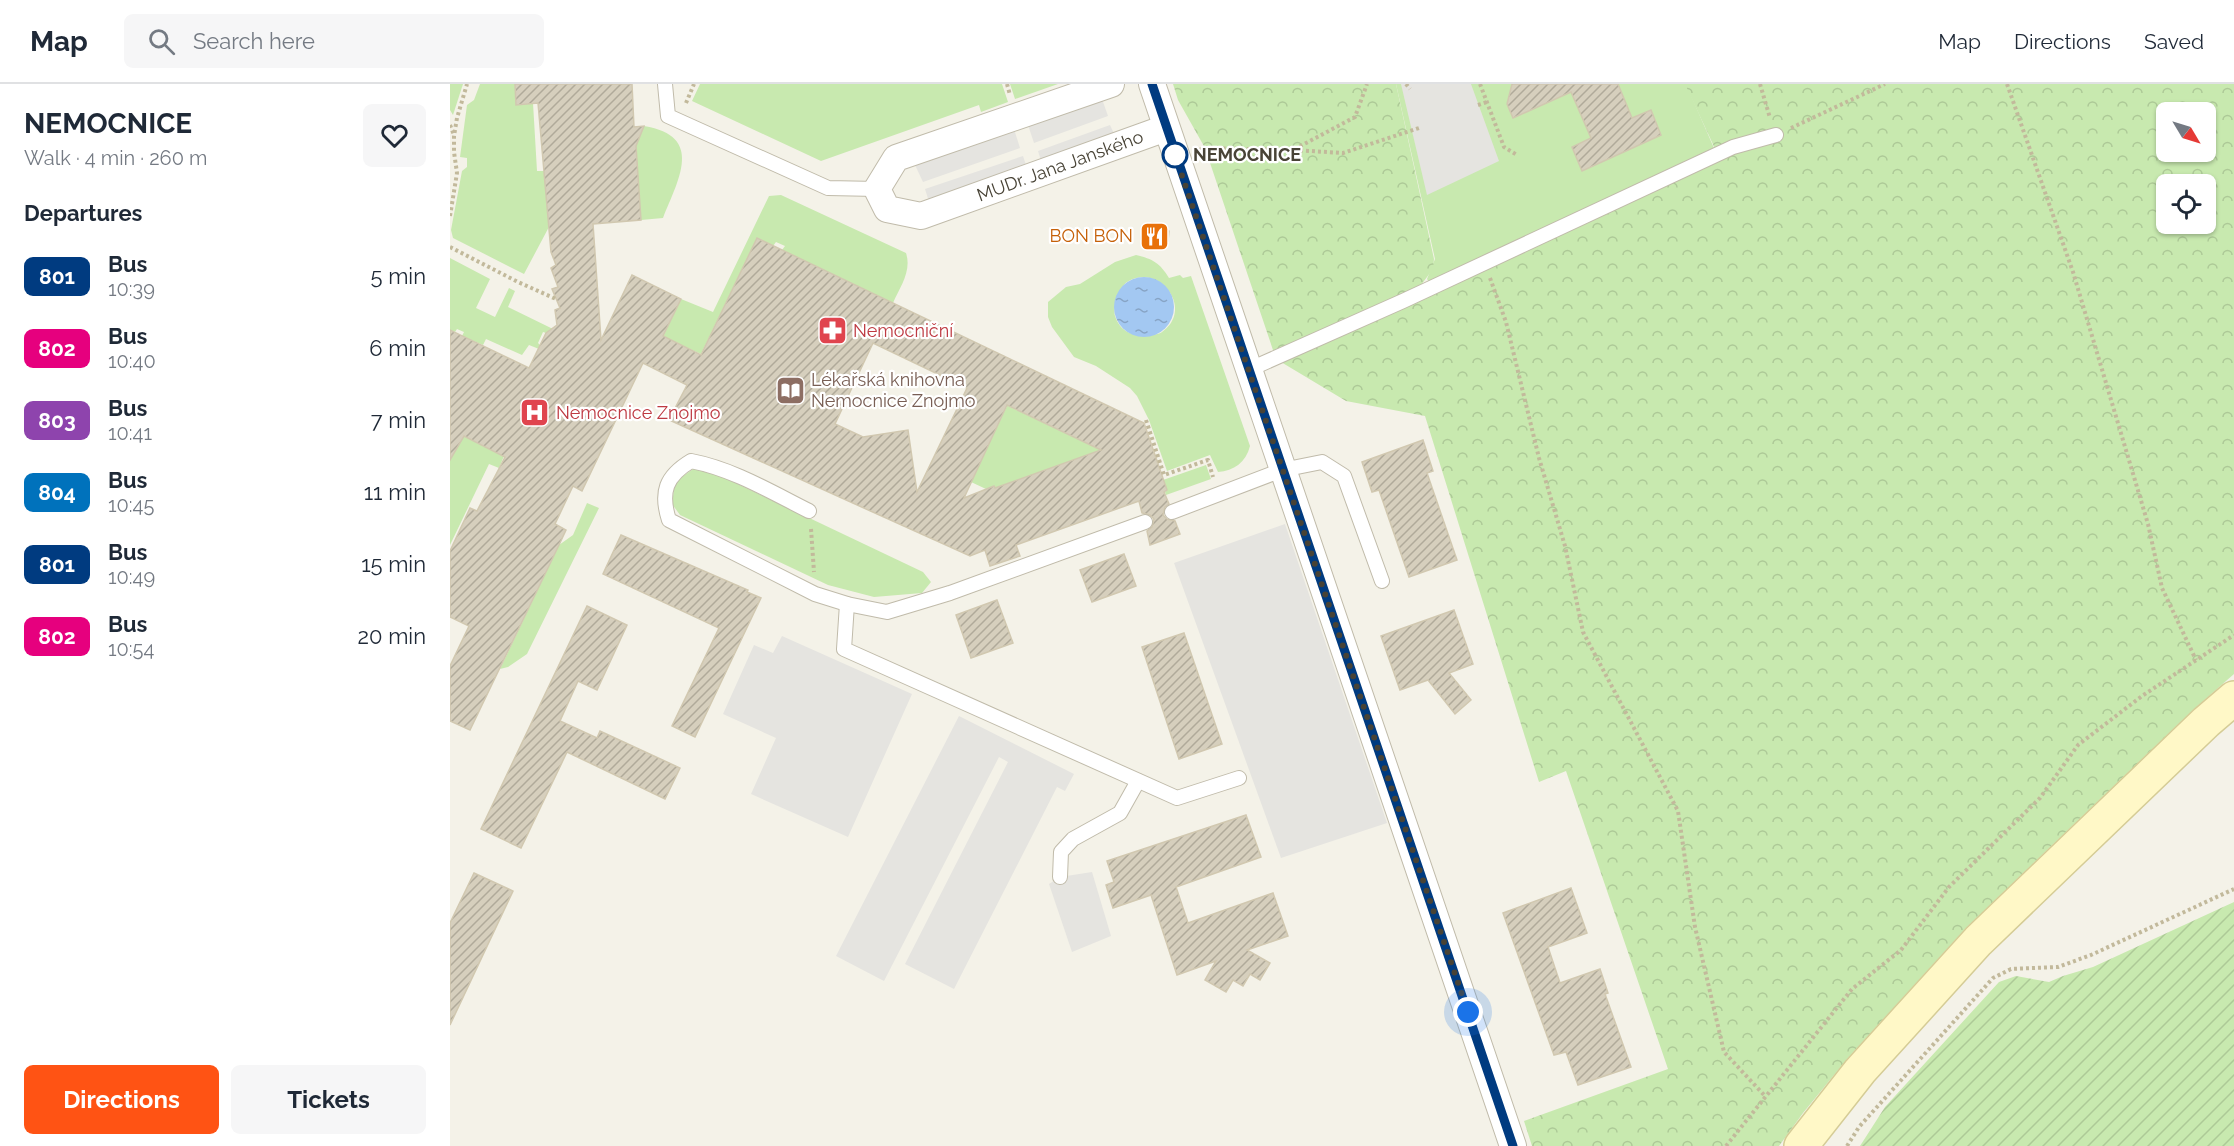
<!DOCTYPE html>
<html lang="en">
<head>
<meta charset="utf-8">
<style>
	body { margin:0; font-family:Raleway,sans-serif; background:#f6f6f7; color:#1f2937; height:100vh; display:flex; flex-direction:column; font-size:22px; white-space:nowrap }
	* { box-sizing:border-box; margin:0 }
	p { font-size:20px; color:#747a83 }
	.icon { flex:none; width:33px; height:33px; fill:none; stroke:currentColor; stroke-width:2; stroke-linecap:round; stroke-linejoin:round }
	.map { position:relative; flex:1; overflow:hidden }
	.drawer { display:flex; flex-direction:column; background:#fff; width:450px }
	.drawer>* { flex:none }
	.badge { padding:0 12px; border-radius:9px; font-size:21px; line-height:39px }
	.needle { width:39px; rotate:128deg }
	.tools { position:absolute; left:1706px; top:18px; display:grid; gap:12px }
	.tools a { display:grid; place-items:center; width:60px; height:60px; border-radius:9px; background:#fff; box-shadow:0 2px 4px #0004; font-size:30px }
	.you { position:absolute; width:30px; height:30px; margin:-15px; border:4px solid #fff; border-radius:50%; background:#1a73e8; box-shadow:0 0 0 9px #1a73e833 }
	.map>.badge { position:absolute; translate:-50% -50%; box-shadow:0 0 0 3px #fff }
	h2 { padding:0 24px; font-size:22px; line-height:54px }
	.round { display:grid; place-items:center; flex:none; width:63px; height:63px; border-radius:9px; background:#f6f6f7 }
	.head { display:flex; align-items:center; justify-content:space-between; height:102px; padding:0 24px }
	h1 { font-size:28px; font-weight:700; line-height:45px }
	.primary-button { display:flex; gap:12px; margin-top:auto; padding:12px 24px }
	.primary-button a { flex:1; height:69px; border-radius:9px; background:#ff5314; color:#fff; font-size:24px; font-weight:700; line-height:69px; text-align:center }
	.primary-button a+a { background:#f6f6f7; color:#1f2937 }
	ul { padding:0; list-style:none }
	li { display:flex; align-items:center; gap:18px; height:72px; padding:0 24px }
	li div { flex:1 }
	li b { display:block; font-size:22px }
	li em { font-style:normal }
	li .badge { min-width:66px; font-weight:700; text-align:center }
	header { display:flex; align-items:center; gap:36px; box-sizing:border-box; height:84px; padding:0 30px; background:#fff; border-bottom:2px solid #e0e1e3 }
	header strong { font-size:28px }
	nav { display:flex; gap:33px; margin-inline-start:auto; font-size:21px }
	.search { width:420px; height:54px; background:#f6f6f7; display:flex; align-items:center; gap:15px; box-sizing:border-box; padding:0 21px; border-radius:9px; color:#747a83; font-size:22px }
	main { display:flex; flex:1; min-height:0 }
	.map>svg:first-child { display:block }
</style>
</head>
<body>
<header>
<strong>Map</strong>
<div class="search"><svg class="icon" aria-label="search" viewBox="0 0 24 24"><circle cx="10" cy="10" r="6"/><path d="M15 15l6 6"/></svg>Search here</div>
<nav><a>Map</a><a>Directions</a><a>Saved</a></nav>
</header>
<main>
<section class="drawer">
<div class="head"><div><h1>NEMOCNICE</h1><p>Walk · 4 min · 260 m</p></div><a class="round"><svg class="icon" aria-label="heart" viewBox="0 0 24 24"><path d="M12 20l-8-8c-3-5 5-10 8-4 3-6 11-1 8 4z"/></svg></a></div>
<h2>Departures</h2>
<ul>
<li><span class="badge" style="background:#003b80;color:#fff">801</span><div><b>Bus</b><p>10:39</p></div><em>5 min</em></li>
<li><span class="badge" style="background:#e6007e;color:#fff">802</span><div><b>Bus</b><p>10:40</p></div><em>6 min</em></li>
<li><span class="badge" style="background:#8e44ad;color:#fff">803</span><div><b>Bus</b><p>10:41</p></div><em>7 min</em></li>
<li><span class="badge" style="background:#0072bc;color:#fff">804</span><div><b>Bus</b><p>10:45</p></div><em>11 min</em></li>
<li><span class="badge" style="background:#003b80;color:#fff">801</span><div><b>Bus</b><p>10:49</p></div><em>15 min</em></li>
<li><span class="badge" style="background:#e6007e;color:#fff">802</span><div><b>Bus</b><p>10:54</p></div><em>20 min</em></li>
</ul>
<div class="primary-button"><a>Directions</a><a>Tickets</a></div>
</section>
<div class="map">
<svg width="1784" height="1062" viewBox="0 0 1784 1062">
	<defs>
		<pattern id="forest-crowns" width="20" height="18" patternUnits="userSpaceOnUse" patternTransform="scale(1.5)"><rect width="20" height="18" fill="#c8e9af"/><path d="M2 6a3 3 0 1 1 6 0M12 15a3 3 0 1 1 6 0" fill="none" stroke="#adc997"/></pattern>
		<pattern id="garden-furrows" width="10" height="10" patternUnits="userSpaceOnUse" patternTransform="scale(1.5)"><rect width="10" height="10" fill="#c8e9af"/><path d="M-1 1l2-2M0 10L10 0M9 11l2-2" fill="none" stroke="#adc997"/></pattern>
		<pattern id="water-ripples" width="26" height="14" patternUnits="userSpaceOnUse" patternTransform="scale(1.5)"><rect width="26" height="14" fill="#a3c8f2"/><path d="M2 4q2-2 4 0t4 0M15 11q2-2 4 0t4 0" fill="none" stroke="#87a4c5"/></pattern>
		<pattern id="building-hatch" width="6" height="6" patternUnits="userSpaceOnUse" patternTransform="scale(1.5)"><rect width="6" height="6" fill="#d6cfbd"/><path d="M-1 1l2-2M0 6l6-6M5 7l2-2" fill="none" stroke="#b0aa9a"/></pattern>
	</defs>
	<rect width="100%" height="100%" fill="#f4f2e8"/>
	<!-- green -->
	<g fill="#c8e9af" fill-rule="evenodd">
		<polygon points="0,0 13,0 3,31 0,26"/>
		<polygon points="30,0 65,0 66,20 83,19 87,87 94,87 100,141 74,190 3,154 1,146 12,87 17,83 17,74 10,73 17,21 24,16"/>
		<polygon points="250,0 552,0 558,18 531,28 529,21 371,77 242,17"/>
		<polygon points="560,0 608,0 565,15"/>
		<polygon points="946,0 1236,0 1267,71 979,198 977,195 985,175"/>
		<path d="M194,42c61,10 34,54 19,92l-22,2 -6,-87h6z"/>
		<path d="M331,111l125,58c6,18 -6,34 -13,50l-111,-53 3,-4 -9,-4 -3,4 -16,-8 -56,116 -38,-17 18,-38 32,13 56,-116z"/>
		<path d="M686,171c17,4 24,8 33,23l11,-3 3,3 8,-2 59,170c-4,16 -16,25 -32,26l-8,-17 -43,16 -18,-51 -12,-24 -7,-8 -34,-22 -22,-9 -22,-30 -4,-10v-15l18,-15 14,-3 35,-22zM695,193c27,4 43,37 17,55 -4,3 -8,2 -13,3 -16,1 -28,-2 -34,-19 -2,-8 5,-29 12,-34 6,-4 12,-5 18,-5z"/>
		<polygon points="0,174 40,195 26,224 45,233 59,204 65,207 58,223 103,245 96,249 93,248 88,259 91,262 89,265 79,261 72,271 36,255 33,261 12,252 14,248 7,245 5,248 0,246"/>
		<polygon points="557,322 558,322 651,366 545,404 544,402 536,405 521,398"/>
		<polygon points="14,352 54,372 49,384 39,380 0,461 0,369"/>
		<polygon points="756,381 761,395 716,411 715,408 717,406 713,396"/>
		<polygon points="252,383 473,488 481,498 472,509 424,513 378,501 230,431 222,420 225,398 243,385"/>
		<polygon points="137,419 149,424 77,570 58,583 50,585 109,461 123,451"/>
	</g>
	<!-- forest -->
	<path fill="url(#forest-crowns)" fill-rule="evenodd" d="M723,0h223l38,175 -1,10 -12,16 296,-132 -32,-69h549v590l-40,35 -228,219 -119,131 -44,54 -24,33h-247l-8,-25 144,-52 -102,-298 -27,11 -114,-366 -79,-15 -70,-42 -71,-211 -27,-48zM1716,28h39v40h-39zM1716,100h39v40h-39z"/>
	<!-- garden -->
	<polygon fill="url(#garden-furrows)" points="1784,818 1784,1062 1410,1062 1435,1023 1549,898 1566,892 1599,898 1613,892 1643,883"/>
	<!-- parking -->
	<g fill="#e5e4e0">
		<polygon points="951,0 1021,0 1049,77 977,111"/>
		<polygon points="652,15 658,32 584,59 578,41"/>
		<polygon points="660,41 667,56 593,83 588,67"/>
		<polygon points="564,45 570,64 473,98 465,81"/>
		<polygon points="573,72 578,87 480,121 475,105"/>
		<polygon points="835,440 937,739 831,774 724,479"/>
		<polygon points="332,552 462,610 398,753 301,710 326,654 273,630 304,561 323,569"/>
		<polygon points="509,632 624,690 615,707 607,703 504,905 455,880 558,678 549,673 434,897 386,872"/>
		<polygon points="642,788 661,852 622,868 599,800 610,793"/>
	</g>
	<!-- water -->
	<circle fill="url(#water-ripples)" cx="694" cy="223" r="30"/>
	<!-- building -->
	<g fill="url(#building-hatch)" stroke="#d1c8b0" stroke-width="1.5" fill-rule="evenodd">
		<path d="M65,0h117l2,43 10,-1 -8,20 5,74 -48,4 8,116 31,-65 49,24 -18,37 38,19 56,-117 387,185 23,67 -3,2 5,12 -4,3 -2,8 4,4 8,2 5,13 -30,11 -3,-14 5,-4 2,-8 -4,-4 -8,-2 -3,-12 -123,44 4,11 -30,10 -5,-16 -15,6 -301,-136 18,-35 -44,-22 -61,128 -9,-5 -18,38 11,6 -7,15 -89,185 -20,-9v-55l19,-40 -19,-9v-66l20,-43 7,3 28,-54 -41,-21 -14,24v-130l79,38 17,-35 11,-8 -2,-15 5,-2 -8,-19 6,-2 -7,-19 5,-3 -5,-13 -13,-149 -22,2zM423,259l94,45 -50,104 -9,-62 -45,7 -28,-13zM557,321l94,45 -106,38 -1,-2 -30,12z"/>
		<polygon points="1062,0 1168,0 1182,34 1201,26 1211,51 1132,87 1122,63 1141,54 1121,8 1063,34 1057,20"/>
		<polygon points="702,139 710,140 719,147 718,157 704,163 697,162 691,155 693,145"/>
		<polygon points="973,356 983,387 977,389 1007,476 959,493 929,406 922,408 912,378"/>
		<polygon points="171,451 298,506 297,508 311,514 245,653 222,642 269,544 153,490"/>
		<polygon points="674,470 686,502 642,518 630,486"/>
		<polygon points="547,516 563,559 521,574 506,531"/>
		<polygon points="137,522 177,541 147,606 128,597 110,637 147,654 150,647 230,684 215,715 117,668 71,764 31,745"/>
		<polygon points="1004,526 1023,580 999,589 1021,616 1005,630 978,596 950,606 931,552"/>
		<polygon points="734,549 772,660 729,675 692,563"/>
		<polygon points="796,731 811,773 726,803 738,839 823,809 838,852 797,866 820,879 810,896 800,890 793,902 783,896 776,908 755,896 766,877 727,891 701,811 663,824 656,801 664,798 657,777"/>
		<polygon points="24,789 63,807 0,941 0,839"/>
		<polygon points="1121,804 1137,849 1098,863 1110,899 1150,885 1158,909 1155,910 1181,983 1128,1001 1116,968 1104,971 1053,829"/>
	</g>
	<g fill="none" stroke-linecap="round" stroke-linejoin="round">
		<defs>
			<g id="service">
				<polyline points="215,0 218,32 378,104 427,105"/>
				<polyline points="798,286 953,217 1283,63 1326,51"/>
				<path d="M359,427c-38,-19 -76,-42 -118,-50 -25,15 -31,31 -22,59l146,74 32,10 40,8 63,-19 195,-71"/>
				<polyline points="722,428 832,386 872,378 894,392 932,497"/>
				<polyline points="397,520 394,565 727,714 789,694"/>
				<polyline points="610,793 611,768 623,755 670,729 688,697"/>
			</g>
			<g id="minor">
				<polyline points="661,0 446,74 427,105 437,125 471,132 716,44"/>
				<polyline points="702,0 1063,1062"/>
			</g>
			<polyline id="secondary" points="1351,1062 1410,987 1528,857 1756,638 1784,614"/>
		</defs>
		<!-- service casing -->
		<use href="#service" stroke="#c0bbaa" stroke-width="16"/>
		<!-- minor casing -->
		<use href="#minor" stroke="#c0bbaa" stroke-width="28"/>
		<!-- secondary casing -->
		<use href="#secondary" stroke="#d5cc96" stroke-width="36"/>
		<!-- path -->
		<g stroke="#c2b99b" stroke-width="4" stroke-dasharray="3 3" stroke-linecap="butt">
			<polyline points="557,0 560,11"/>
			<polyline points="956,0 960,5"/>
			<polyline points="1030,0 1054,63 1067,71"/>
			<polyline points="1310,0 1320,34"/>
			<polyline points="1557,0 1623,188 1698,440 1712,504 1746,576"/>
			<polyline points="236,19 244,0"/>
			<polyline points="1028,21 1037,18"/>
			<polyline points="0,41 4,51"/>
			<polyline points="1341,44 1435,0"/>
			<polyline points="749,66 755,64 843,66 905,33 917,0"/>
			<polyline points="844,66 893,69 969,44"/>
			<polyline points="0,132 7,89 4,68 4,52 7,34 17,0"/>
			<polyline points="0,163 68,198 106,215"/>
			<polyline points="1040,194 1056,238 1089,374 1115,462 1133,548 1228,727 1245,843 1274,968 1315,1012"/>
			<polyline points="696,336 714,391 758,376 763,393"/>
			<polyline points="361,445 364,488"/>
			<polyline points="1276,1062 1402,905 1451,866 1499,803 1590,714 1628,661 1692,612 1784,551"/>
			<polyline points="1397,1062 1409,1043 1543,894 1561,885 1608,883 1641,871 1784,805"/>
		</g>
		<!-- service -->
		<use href="#service" stroke="#fff" stroke-width="14"/>
		<!-- minor -->
		<use href="#minor" stroke="#fff" stroke-width="26"/>
		<!-- secondary -->
		<use href="#secondary" stroke="#fff8c7" stroke-width="33"/>
	</g>
	<g fill="none" stroke-linecap="round" stroke-linejoin="round">
		<defs>
			<polyline id="line" points="702,0 1063,1062"/>
		</defs>
		<!-- line casing -->
		<use href="#line" stroke="#fff" stroke-width="14"/>
		<!-- line -->
		<use href="#line" stroke="#003b80" stroke-width="9"/>
		<!-- walk -->
		<polyline stroke="#484336" stroke-width="6" stroke-dasharray="0 10.8" points="725,71 1018,928"/>
	</g>
	<!-- icons -->
	<defs>
		<symbol id="restaurant-square" viewBox="-11 -11 22 22"><rect x="-9" y="-9" width="18" height="18" rx="4" fill="#e8710a" stroke="#fff"/><path d="M-5-6h1v4h1v-4h1v4h1v-4h1v5L-1.5 .5V6h-2V.5L-5-1ZM5-6V6H3V1.5H1.5Q1.5-4 5-6Z" fill="#fff"/></symbol>
		<symbol id="pharmacy-square" viewBox="-11 -11 22 22"><rect x="-9" y="-9" width="18" height="18" rx="4" fill="#e0444e" stroke="#fff"/><path d="M-2-6h4v4h4v4h-4v4h-4v-4h-4v-4h4Z" fill="#fff"/></symbol>
		<symbol id="library-square" viewBox="-11 -11 22 22"><rect x="-9" y="-9" width="18" height="18" rx="4" fill="#8d6e63" stroke="#fff"/><path d="M-6-4Q-3-5.5-.7-3.5V5Q-3 3-6 4ZM6-4Q3-5.5 .7-3.5V5Q3 3 6 4Z" fill="#fff"/></symbol>
		<symbol id="hospital-square" viewBox="-11 -11 22 22"><rect x="-9" y="-9" width="18" height="18" rx="4" fill="#e0444e" stroke="#fff"/><path d="M-5-5h3v3.5h4V-5h3V5h-3V1.5h-4V5h-3Z" fill="#fff"/></symbol>
	</defs>
	<g fill-rule="evenodd">
		<use href="#restaurant-square" x="688" y="136" width="33" height="33"/>
		<use href="#pharmacy-square" x="366" y="230" width="33" height="33"/>
		<use href="#library-square" x="324" y="290" width="33" height="33"/>
		<use href="#hospital-square" x="68" y="312" width="33" height="33"/>
	</g>
	<!-- markers -->
	<circle fill="#fff" stroke="#003b80" stroke-width="3" cx="725" cy="71" r="12"/>
	<g text-anchor="middle" stroke-width="4.5" stroke-linejoin="round" paint-order="stroke">
		<!-- stop labels -->
		<g font-size="18" font-weight="bold" fill="#484336" stroke="#fff" text-anchor="start">
			<text x="743" y="77">NEMOCNICE</text>
		</g>
		<!-- street labels -->
		<g font-size="18" fill="#484336" stroke="#fff">
			<text transform="translate(610 82) rotate(-20)" y="6">MUDr. Jana Janského</text>
		</g>
		<!-- food labels -->
		<g font-size="18" fill="#c56008" stroke="#fff" text-anchor="end">
			<text x="683" y="158">BON BON</text>
		</g>
		<!-- health labels -->
		<g font-size="18" fill="#be3a42" stroke="#fff" text-anchor="start">
			<text x="403" y="253">Nemocniční</text>
			<text x="106" y="335">Nemocnice Znojmo</text>
		</g>
		<!-- education labels -->
		<g font-size="18" fill="#785e54" stroke="#fff" text-anchor="start">
			<text x="361" y="302">Lékařská knihovna<tspan x="361" dy="21">Nemocnice Znojmo</tspan></text>
		</g>
	</g>
</svg>
<div class="tools">
<a><svg class="needle" viewBox="-14 -14 28 28"><path d="M0-13l5 13h-10z" fill="#e53935"/><path d="M0 13l5-13h-10z" fill="#747a83"/></svg></a>
<a><svg class="icon" aria-label="locate" viewBox="0 0 24 24"><circle cx="12" cy="12" r="6"/><path d="M12 2v4M12 18v4M2 12h4M18 12h4"/></svg></a>
</div>
<div class="you" style="left:1018px;top:928px"></div>
</div>
</main>
</body>
</html>
